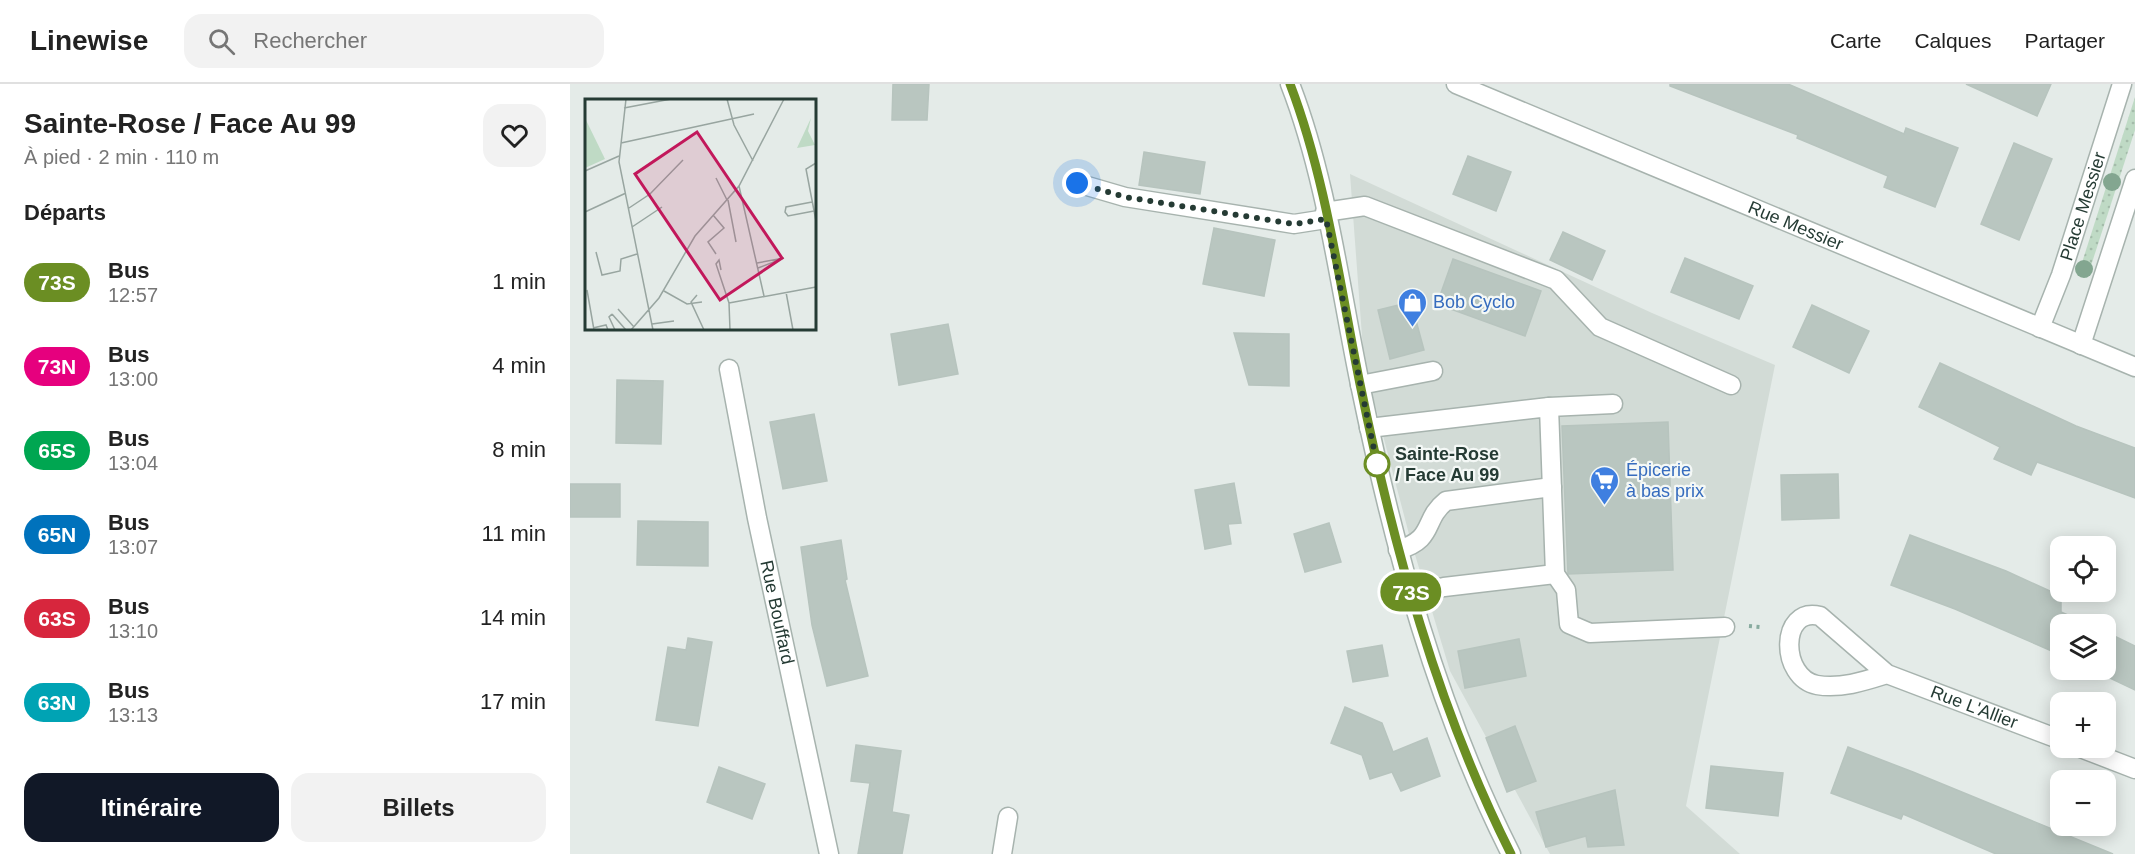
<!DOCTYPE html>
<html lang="fr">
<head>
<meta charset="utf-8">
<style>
	body { margin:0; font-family:Arial,sans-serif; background:#f2f2f2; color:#222; height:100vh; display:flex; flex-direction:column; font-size:22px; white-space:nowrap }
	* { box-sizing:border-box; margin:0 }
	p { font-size:20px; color:#767676 }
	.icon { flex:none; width:33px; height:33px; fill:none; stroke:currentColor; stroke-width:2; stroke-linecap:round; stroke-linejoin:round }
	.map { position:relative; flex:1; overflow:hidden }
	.side { display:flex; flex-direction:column; background:#fff; width:570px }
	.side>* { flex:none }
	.badge { padding:0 12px; border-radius:20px; font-size:21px; line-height:39px }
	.buttons { position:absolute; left:1480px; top:452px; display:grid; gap:12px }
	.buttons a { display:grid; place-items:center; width:66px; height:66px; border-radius:12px; background:#fff; box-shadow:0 3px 15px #0003; font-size:30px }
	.you { position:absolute; width:30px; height:30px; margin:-15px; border:4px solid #fff; border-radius:50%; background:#1a73e8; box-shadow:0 0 0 9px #1a73e833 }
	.map>.badge { position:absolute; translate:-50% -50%; box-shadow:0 0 0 3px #fff }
	h2 { padding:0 24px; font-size:22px; line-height:54px }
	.round { display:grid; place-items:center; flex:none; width:63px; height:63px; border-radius:18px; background:#f2f2f2 }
	.headline { display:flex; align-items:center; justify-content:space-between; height:102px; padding:0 24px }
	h1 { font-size:28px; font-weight:800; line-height:45px }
	.cta { display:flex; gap:12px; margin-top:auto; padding:12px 24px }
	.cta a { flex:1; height:69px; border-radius:18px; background:#111827; color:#fff; font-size:24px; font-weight:800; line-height:69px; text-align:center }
	.cta a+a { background:#f2f2f2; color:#222 }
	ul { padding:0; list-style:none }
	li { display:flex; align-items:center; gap:18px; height:84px; padding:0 24px }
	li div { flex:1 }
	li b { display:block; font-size:22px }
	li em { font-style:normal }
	li .badge { min-width:66px; font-weight:700; text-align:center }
	header { display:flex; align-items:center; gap:36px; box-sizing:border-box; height:84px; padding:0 30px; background:#fff; border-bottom:2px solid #e0e0e0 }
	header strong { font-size:28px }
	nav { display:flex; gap:33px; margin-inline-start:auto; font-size:21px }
	.search { width:420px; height:54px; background:#f2f2f2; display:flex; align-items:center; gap:15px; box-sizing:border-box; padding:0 21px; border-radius:18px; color:#767676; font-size:22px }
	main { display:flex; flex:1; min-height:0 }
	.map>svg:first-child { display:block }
</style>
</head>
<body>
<header>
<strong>Linewise</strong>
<div class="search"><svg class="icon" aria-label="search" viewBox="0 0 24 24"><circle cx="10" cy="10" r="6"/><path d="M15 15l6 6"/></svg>Rechercher</div>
<nav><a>Carte</a><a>Calques</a><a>Partager</a></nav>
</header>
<main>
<section class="side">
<div class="headline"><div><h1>Sainte-Rose / Face Au 99</h1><p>À pied · 2 min · 110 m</p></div><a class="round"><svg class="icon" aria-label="heart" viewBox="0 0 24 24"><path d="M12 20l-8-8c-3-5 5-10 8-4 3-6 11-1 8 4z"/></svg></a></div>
<h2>Départs</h2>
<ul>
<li><span class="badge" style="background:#6b8e23;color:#fff">73S</span><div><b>Bus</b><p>12:57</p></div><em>1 min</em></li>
<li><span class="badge" style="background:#e6007e;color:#fff">73N</span><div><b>Bus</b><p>13:00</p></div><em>4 min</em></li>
<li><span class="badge" style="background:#00a651;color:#fff">65S</span><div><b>Bus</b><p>13:04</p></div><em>8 min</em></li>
<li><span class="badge" style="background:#0072bc;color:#fff">65N</span><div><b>Bus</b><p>13:07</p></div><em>11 min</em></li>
<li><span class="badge" style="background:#d7263d;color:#fff">63S</span><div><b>Bus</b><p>13:10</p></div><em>14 min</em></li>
<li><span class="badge" style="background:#00a3b4;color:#fff">63N</span><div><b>Bus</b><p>13:13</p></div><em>17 min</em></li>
</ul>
<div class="cta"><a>Itinéraire</a><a>Billets</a></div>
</section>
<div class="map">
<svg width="1565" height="770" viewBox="0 0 1565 770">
	<defs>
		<pattern id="grass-dots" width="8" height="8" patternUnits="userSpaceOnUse" patternTransform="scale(1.5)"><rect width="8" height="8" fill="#bfdac5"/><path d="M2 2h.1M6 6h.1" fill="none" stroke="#a4bcaa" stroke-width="1.8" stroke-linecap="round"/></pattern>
	</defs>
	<rect width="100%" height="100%" fill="#e4ebe8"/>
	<!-- built -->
	<polygon fill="#d2dbd6" points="780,90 1082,229 1205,281 1116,722 1170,770 980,770 880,587 840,454 794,279"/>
	<!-- grass -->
	<polygon fill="url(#grass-dots)" points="1565,13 1565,46 1517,194 1508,191"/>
	<!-- building -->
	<g fill="#b9c6c0" stroke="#b7c4be" stroke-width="1.5">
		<polygon points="323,0 359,0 357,36 322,36"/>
		<polygon points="1100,0 1218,0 1334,50 1336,44 1388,64 1365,123 1314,103 1318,92 1227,54 1228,51 1100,2"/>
		<polygon points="1396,0 1481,0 1467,32"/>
		<polygon points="1444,59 1482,75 1449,156 1411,140"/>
		<polygon points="574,68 635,78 630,110 569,101"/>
		<polygon points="898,72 941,88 926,127 883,110"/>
		<polygon points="644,144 705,156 694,212 633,200"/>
		<polygon points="993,148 1035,167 1022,196 980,176"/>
		<polygon points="1115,174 1183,202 1169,235 1101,208"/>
		<polygon points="883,175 971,207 955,252 867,220"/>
		<polygon points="841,218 854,266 820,275 808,226"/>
		<polygon points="1242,221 1299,247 1279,289 1223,263"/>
		<polygon points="378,240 388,290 329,301 321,250"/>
		<polygon points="664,249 719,250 719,302 679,301"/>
		<polygon points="1370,279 1506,342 1565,364 1565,414 1467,378 1461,391 1424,375 1430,363 1349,323"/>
		<polygon points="47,296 93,297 91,360 46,359"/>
		<polygon points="244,330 257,397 213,405 200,338"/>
		<polygon points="1098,338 1103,486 998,490 992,342"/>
		<polygon points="1268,390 1269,434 1212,436 1211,391"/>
		<polygon points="664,399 671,439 658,440 661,460 635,465 625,406"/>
		<rect x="0" y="400" width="50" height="33"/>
		<polygon points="68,437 138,438 138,482 67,481"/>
		<polygon points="759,439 771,478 735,488 724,450"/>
		<polygon points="1340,451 1436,487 1491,512 1491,528 1518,540 1491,540 1491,571 1385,525 1321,501"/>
		<polygon points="271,456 277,495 275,496 298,592 257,602 242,541 231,463"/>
		<polygon points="1536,548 1565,562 1565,606 1521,585 1536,585"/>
		<polygon points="118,554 142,558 128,642 86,636 98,563 116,566"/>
		<polygon points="949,555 956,592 895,604 888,567"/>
		<polygon points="812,561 818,592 783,598 777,567"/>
		<polygon points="775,623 812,639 823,668 857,654 870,692 831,707 822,688 800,695 792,671 761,659"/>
		<polygon points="945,642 966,697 937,708 916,654"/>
		<polygon points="286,661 331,667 322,728 339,731 332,770 288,770 300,699 281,697"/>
		<polygon points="1278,663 1343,688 1543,770 1426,770 1333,730 1331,735 1261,709"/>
		<polygon points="1141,682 1213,689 1208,732 1136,724"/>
		<polygon points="149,683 195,700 182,735 137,718"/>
		<polygon points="1045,706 1054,761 1018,763 1016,752 976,763 966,728"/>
	</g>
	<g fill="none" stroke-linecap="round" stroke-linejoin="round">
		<defs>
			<g id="minor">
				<path d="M720,0c37,95 50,205 71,305 33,159 76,319 150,465"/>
				<path id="s1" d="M886,0l679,283"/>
				<polyline points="507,99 555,113 724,140 756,135"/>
				<polyline points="755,128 795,122 986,196 1030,243 1161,301"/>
				<path id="s2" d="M1470,244l21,-53 61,-191"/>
				<polyline points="1511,261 1565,95"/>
				<path id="s3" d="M159,285l28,149 72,336"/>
				<polyline points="790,301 863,287"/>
				<polyline points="979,323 1043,320"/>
				<polyline points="799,344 979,323 985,490 996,506 999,540 1020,549 1155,543"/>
				<path d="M828,466c38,-11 24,-30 48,-49l106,-14"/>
				<polyline points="842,510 874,503 985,490"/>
				<path id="s4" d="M1317,590c-22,7 -46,15 -70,11 -37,-7 -38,-79 3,-69l67,58 174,66"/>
				<polyline points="1508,663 1565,685"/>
				<polyline points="432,770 438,733"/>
			</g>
		</defs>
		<!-- minor casing -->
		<use href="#minor" stroke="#a7b3ae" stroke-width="21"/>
		<!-- path -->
		<polyline stroke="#88ab9f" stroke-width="4" stroke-dasharray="3 4.5" stroke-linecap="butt" points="1179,542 1190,543"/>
		<!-- minor -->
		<use href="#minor" stroke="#fff" stroke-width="18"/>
	</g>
	<!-- trees -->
	<g fill="#83a690">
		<circle cx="1542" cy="98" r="9"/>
		<circle cx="1514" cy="185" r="9"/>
	</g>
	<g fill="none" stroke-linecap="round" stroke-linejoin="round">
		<defs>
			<path id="line" d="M720,0c36,94 50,202 70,300 33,161 77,323 151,470"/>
		</defs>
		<!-- line casing -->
		<use href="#line" stroke="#fff" stroke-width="14"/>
		<!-- line -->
		<use href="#line" stroke="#6b8e23" stroke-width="9"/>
		<!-- walk -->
		<polyline stroke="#253b34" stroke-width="6" stroke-dasharray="0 10.8" points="507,99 555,113 724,140 756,135 807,380"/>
	</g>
	<!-- icons -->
	<defs>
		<symbol id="shop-pin" viewBox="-11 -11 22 30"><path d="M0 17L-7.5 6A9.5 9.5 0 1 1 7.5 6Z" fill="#3f7fe0" stroke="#f4f8f6"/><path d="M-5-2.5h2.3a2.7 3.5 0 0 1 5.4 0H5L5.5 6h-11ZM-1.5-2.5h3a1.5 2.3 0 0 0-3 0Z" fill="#fff"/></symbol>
		<symbol id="supermarket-pin" viewBox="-11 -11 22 30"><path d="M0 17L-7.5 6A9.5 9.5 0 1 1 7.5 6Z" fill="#3f7fe0" stroke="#f4f8f6"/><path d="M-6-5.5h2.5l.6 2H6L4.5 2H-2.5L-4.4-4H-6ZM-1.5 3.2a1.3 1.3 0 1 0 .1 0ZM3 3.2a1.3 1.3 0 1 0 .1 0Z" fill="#fff"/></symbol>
	</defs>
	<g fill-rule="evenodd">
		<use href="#shop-pin" x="826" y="202" width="33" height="45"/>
		<use href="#supermarket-pin" x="1018" y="380" width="33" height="45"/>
	</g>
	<!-- markers -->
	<circle fill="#fff" stroke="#6b8e23" stroke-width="3" cx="807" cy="380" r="12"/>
	<g text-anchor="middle" stroke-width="4.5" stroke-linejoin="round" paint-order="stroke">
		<!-- street labels -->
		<g font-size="18" fill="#253b34" stroke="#f4f8f6">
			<text dy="6" stroke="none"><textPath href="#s2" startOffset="129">Place Messier</textPath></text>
			<text dy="6" stroke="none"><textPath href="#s1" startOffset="368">Rue Messier</textPath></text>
			<text dy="6" stroke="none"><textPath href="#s3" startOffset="248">Rue Bouffard</textPath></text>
			<text dy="6" stroke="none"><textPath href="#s4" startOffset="356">Rue L'Allier</textPath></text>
		</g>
		<!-- shop labels -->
		<g font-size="18" fill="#366cbe" stroke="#f4f8f6" text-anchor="start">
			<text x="863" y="224">Bob Cyclo</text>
			<text x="1056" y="392">Épicerie<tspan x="1056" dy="21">à bas prix</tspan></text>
		</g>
		<!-- stop labels -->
		<g font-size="18" font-weight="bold" fill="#253b34" stroke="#f4f8f6" text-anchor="start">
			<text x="825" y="376">Sainte-Rose<tspan x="825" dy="21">/ Face Au 99</tspan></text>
		</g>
	</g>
	<!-- overview -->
	<g transform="translate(15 15)">
		<rect width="231" height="231" fill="#e4ebe8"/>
		<path d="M0,19l20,41 -20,9z" fill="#bfdac5"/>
		<path d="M226,19l-3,13 7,14 -18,3z" fill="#bfdac5"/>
		<path fill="none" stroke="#98a5a0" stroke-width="1.5" d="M41,0l-7,63 34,168M142,0l7,26 19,36M39,9l47,-9M36,44l133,-29M231,64l-10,6 10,52M0,72l34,-15M131,79l11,22M154,87l25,110M143,101l8,42M227,103l-26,5 -1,5 3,4 26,-5M44,109l21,-14 33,-34M0,113l41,-19M128,116l11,13 -16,14 8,12M47,128l30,-20M11,153l6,23 18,-4 1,-12 16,-5M172,164l27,-5 -26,10M136,171l-2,-10 -3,4 13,39 1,27M2,191l7,40M79,192l23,13 15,-2M201,193l7,38M112,196l-6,7 13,28M144,204l87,-16M33,210l16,18M27,215l14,16M27,215l-3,3 6,13M67,225l22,-3M8,229l13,-3 2,5M46,231l28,-32 36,-62 44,-50 45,-87"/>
		<path fill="#c2185b" fill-opacity="0.15" stroke="#c2185b" stroke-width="3" d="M112,33l85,126 -62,42 -85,-126z"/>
		<rect width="231" height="231" fill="none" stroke="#253b34" stroke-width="3"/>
	</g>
</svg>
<div class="buttons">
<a><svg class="icon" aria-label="locate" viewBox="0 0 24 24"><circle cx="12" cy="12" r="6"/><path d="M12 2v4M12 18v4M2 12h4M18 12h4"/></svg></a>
<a><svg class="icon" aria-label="layers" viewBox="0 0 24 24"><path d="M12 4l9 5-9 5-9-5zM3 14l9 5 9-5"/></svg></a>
<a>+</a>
<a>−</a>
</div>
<div class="you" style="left:507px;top:99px"></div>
<b class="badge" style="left:841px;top:508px;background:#6b8e23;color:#fff">73S</b>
</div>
</main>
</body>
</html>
